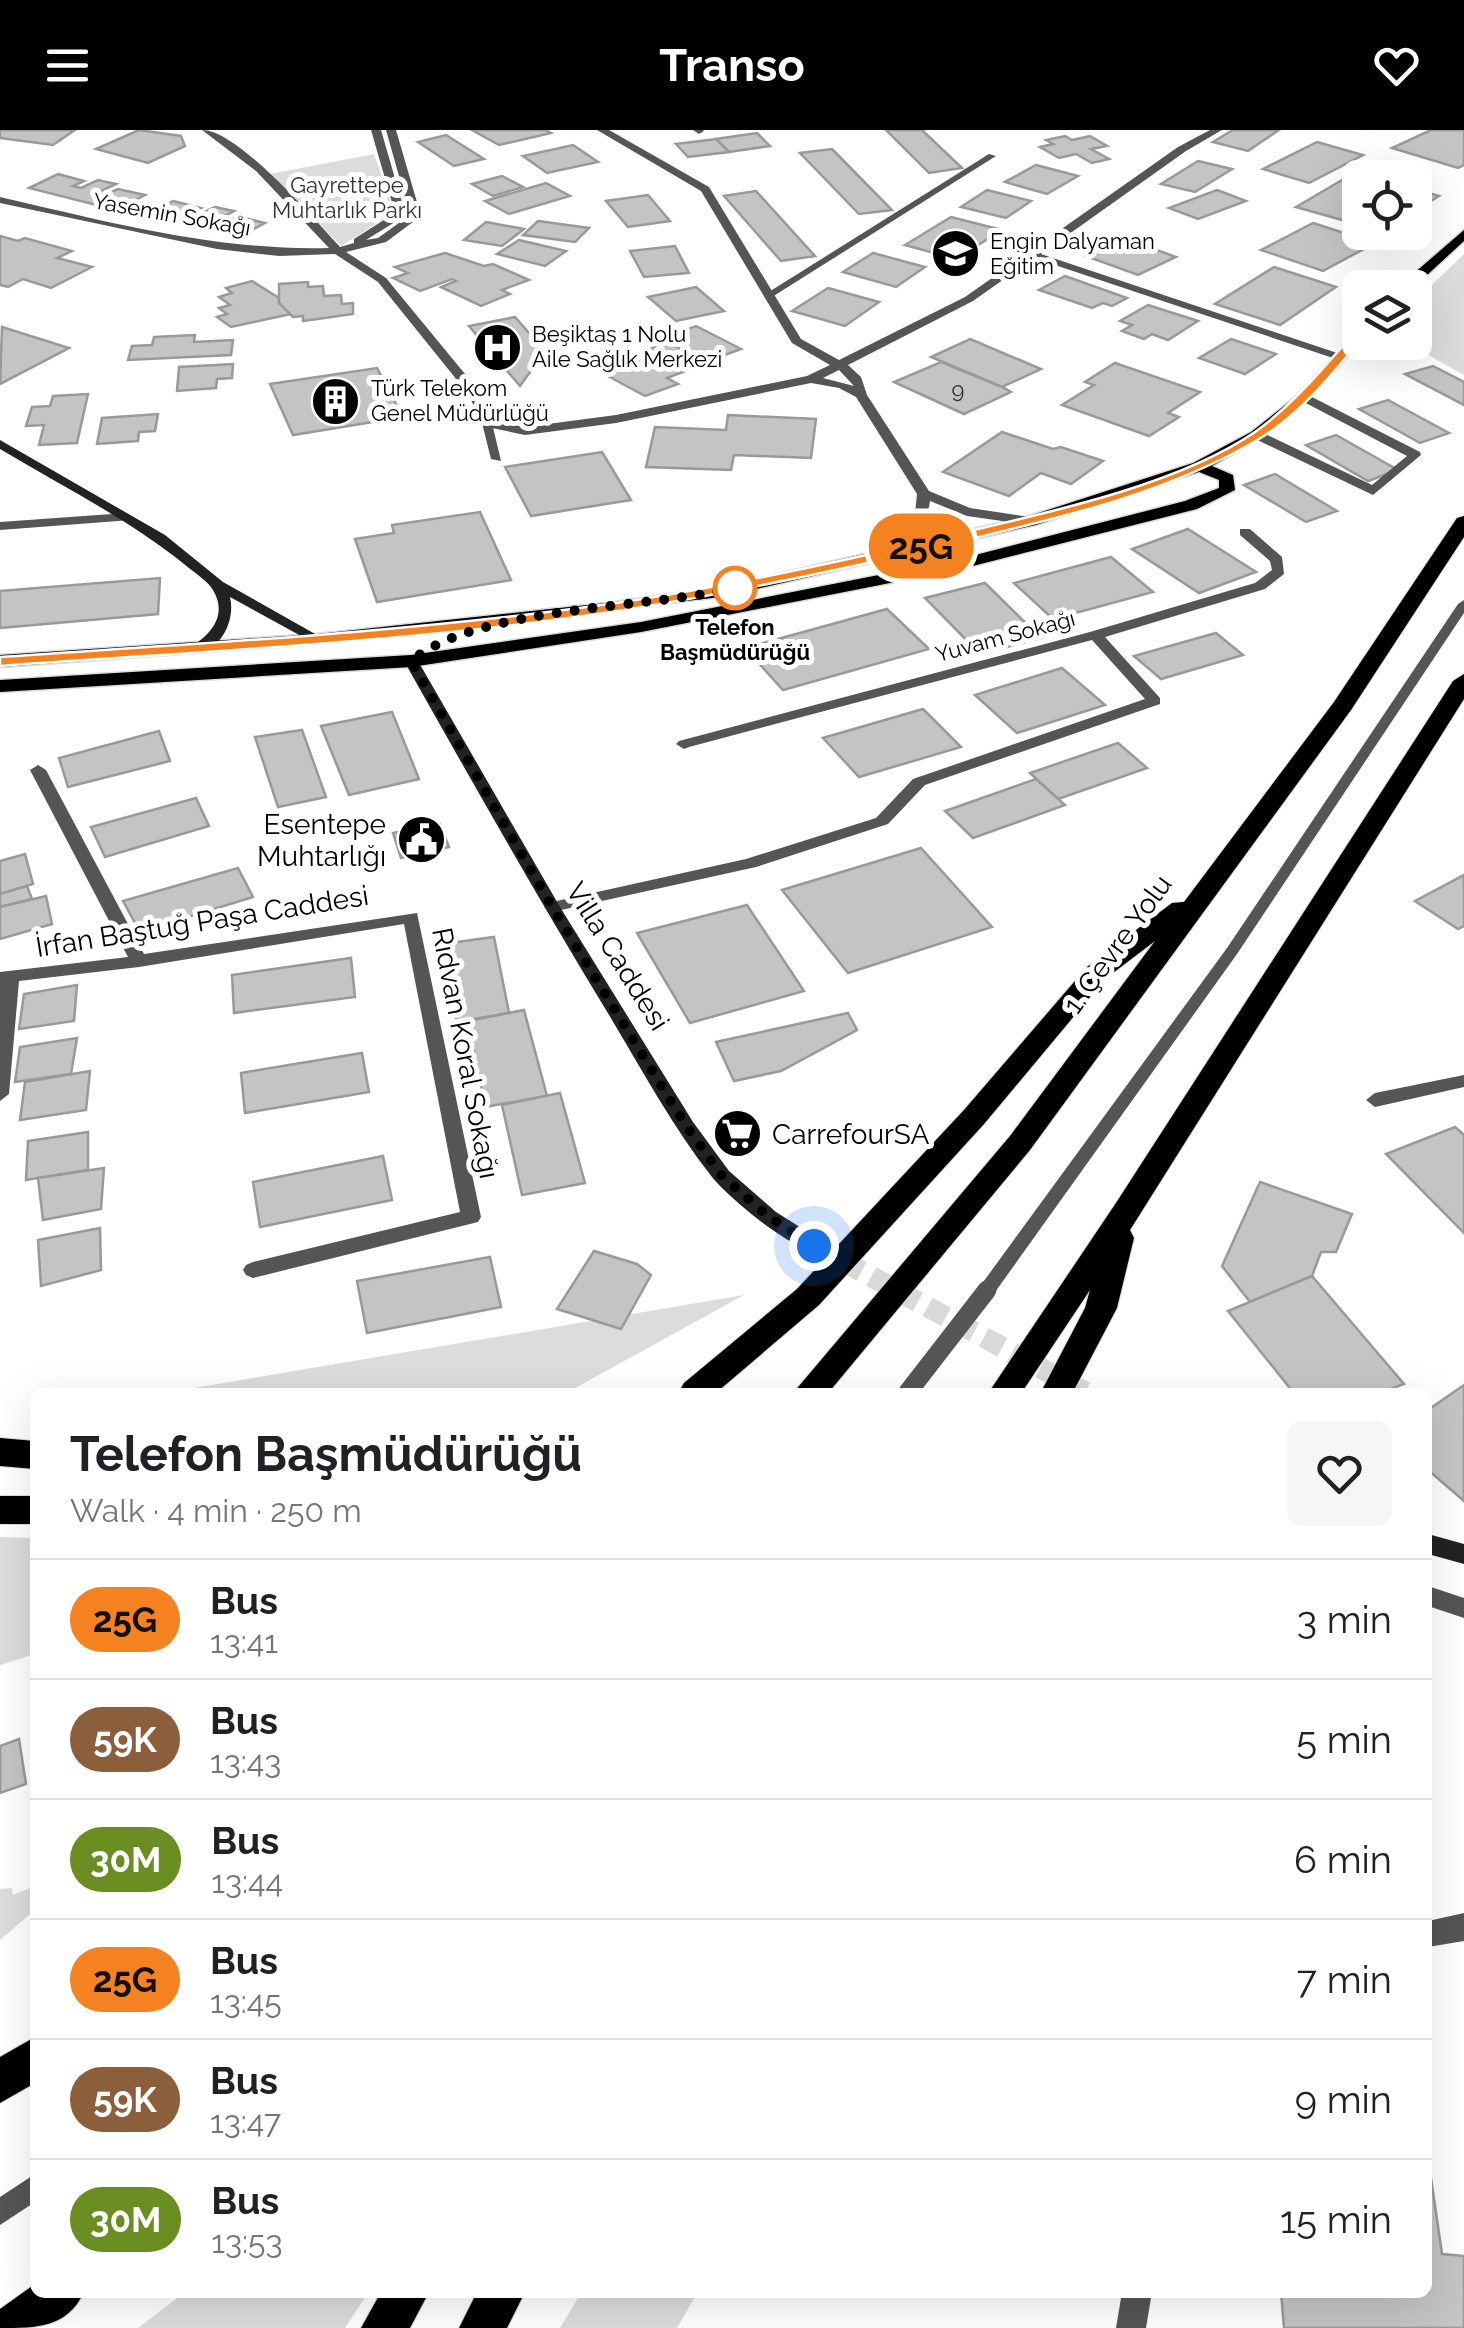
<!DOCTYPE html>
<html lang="en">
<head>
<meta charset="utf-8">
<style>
	body { margin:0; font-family:Raleway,sans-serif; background:#f6f6f6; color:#202124; height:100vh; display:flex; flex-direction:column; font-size:38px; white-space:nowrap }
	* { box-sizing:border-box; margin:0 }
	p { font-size:32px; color:#757577 }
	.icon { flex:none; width:55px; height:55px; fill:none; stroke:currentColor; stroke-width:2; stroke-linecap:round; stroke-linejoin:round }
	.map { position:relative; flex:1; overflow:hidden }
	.details { position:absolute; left:30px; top:1258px; width:1402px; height:910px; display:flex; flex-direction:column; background:#fff; border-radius:15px; box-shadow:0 10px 40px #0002 }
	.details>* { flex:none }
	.badge { padding:0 20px; border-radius:32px; font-size:35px; line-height:65px }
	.fabs { position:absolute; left:1342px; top:30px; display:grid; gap:20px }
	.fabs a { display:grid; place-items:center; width:90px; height:90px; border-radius:15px; background:#fff; box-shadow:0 10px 40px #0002; font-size:50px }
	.you { position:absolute; width:50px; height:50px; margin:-25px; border:8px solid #fff; border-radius:50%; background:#1a73e8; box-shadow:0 0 0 15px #1a73e833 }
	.map>.badge { position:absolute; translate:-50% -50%; box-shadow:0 0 0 5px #fff }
	.round { display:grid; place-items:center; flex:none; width:105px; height:105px; border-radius:15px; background:#f6f6f6 }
	.headline { display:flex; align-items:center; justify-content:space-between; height:170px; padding:0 40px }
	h1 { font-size:48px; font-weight:700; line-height:75px }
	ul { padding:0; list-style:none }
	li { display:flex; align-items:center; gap:30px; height:120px; padding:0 40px; border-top:2px solid #e0e0e0 }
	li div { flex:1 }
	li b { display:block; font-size:38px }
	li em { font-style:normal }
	li .badge { min-width:110px; font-weight:700; text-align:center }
	header { display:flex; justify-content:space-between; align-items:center; height:130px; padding:0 40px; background:#000; color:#fff; font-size:45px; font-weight:700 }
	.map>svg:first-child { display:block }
</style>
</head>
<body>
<header><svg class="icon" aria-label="menu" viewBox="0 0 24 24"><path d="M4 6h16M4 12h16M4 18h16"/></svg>Transo<svg class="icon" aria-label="heart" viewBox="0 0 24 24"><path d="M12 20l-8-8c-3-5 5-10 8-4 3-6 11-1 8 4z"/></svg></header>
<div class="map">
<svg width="1464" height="2198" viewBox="0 0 1464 2198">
	<rect width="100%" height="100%" fill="#fff"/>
	<!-- green -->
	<g fill="#dcdcdc">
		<polygon points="374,24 395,82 341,116 270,44"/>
		<polygon points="1464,124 1464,245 1407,213 1415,212 1415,171"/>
		<polygon points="744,1165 568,1262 170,1262"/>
		<polygon points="0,1407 35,1408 35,1524 0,1535"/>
		<polygon points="35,1756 35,1780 0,1810 0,1759 12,1758 13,1765"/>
		<polygon points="184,2163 184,2162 368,2163 345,2198 138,2198"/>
		<polygon points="581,2163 581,2162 697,2163 677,2198 560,2198"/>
	</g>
	<!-- building -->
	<g fill="#c4c4c4" stroke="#999" stroke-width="2.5">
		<polygon points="0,0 75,0 53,15 0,8"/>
		<polygon points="139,0 181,6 185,16 148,33 96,19"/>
		<polygon points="472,0 546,0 551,3 499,15"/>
		<polygon points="886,0 922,0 962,38 929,43"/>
		<polygon points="1233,0 1279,0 1248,21 1213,12"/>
		<polygon points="1431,0 1464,0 1464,35 1458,38 1392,18"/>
		<polygon points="757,3 770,16 729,22 716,9"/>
		<polygon points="446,5 484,29 454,36 418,12"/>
		<polygon points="1065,6 1072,10 1090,6 1107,16 1091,19 1109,29 1092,33 1076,24 1059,28 1040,17 1053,14 1046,10"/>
		<polygon points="716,9 729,22 688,27 676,14"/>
		<polygon points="1317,12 1363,25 1309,53 1263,39"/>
		<polygon points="573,15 598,32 547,43 523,26"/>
		<polygon points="832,19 892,80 859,84 800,23"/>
		<polygon points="1198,31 1232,39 1195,62 1161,54"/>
		<polygon points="1036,35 1078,46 1047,64 1005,52"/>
		<polygon points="1354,43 1371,48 1360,48 1360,95 1296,77"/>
		<polygon points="58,44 84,51 73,56 81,58 98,50 116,54 99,62 107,64 118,59 145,65 116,80 29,58"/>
		<polygon points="502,46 523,57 493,66 472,54"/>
		<polygon points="546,53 570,66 509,84 485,71"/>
		<polygon points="1415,59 1439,66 1415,81"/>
		<polygon points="987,60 1031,71 1006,88 961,77"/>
		<polygon points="1217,60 1246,71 1198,89 1169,78"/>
		<polygon points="756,61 815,126 781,131 724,66"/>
		<polygon points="648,65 670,91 628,97 606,71"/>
		<polygon points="173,71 201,78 190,83 198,85 215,77 234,81 218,90 226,92 237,86 265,93 237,108 146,85"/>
		<polygon points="951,87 1002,100 956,129 905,115"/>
		<polygon points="538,91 589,98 575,112 523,105"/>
		<polygon points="486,92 524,99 502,116 464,110"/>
		<polygon points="1313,93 1375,113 1323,141 1261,120"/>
		<polygon points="0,106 18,111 25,108 72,121 57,128 92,137 51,158 23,149 8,157 0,155"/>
		<polygon points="1124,108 1176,127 1138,145 1086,126"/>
		<polygon points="519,110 566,121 545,136 497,124"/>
		<polygon points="675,116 689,143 644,147 630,121"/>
		<polygon points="445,123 484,136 493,134 529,150 502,160 510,164 481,176 441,157 456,151 452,149 420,161 393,148 408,143 395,137"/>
		<polygon points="873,123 925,137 896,157 843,142"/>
		<polygon points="1274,137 1336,157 1280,195 1215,174"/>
		<polygon points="1065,146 1127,168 1112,176 1103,173 1092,178 1039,160"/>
		<polygon points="252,151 279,168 279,173 291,184 231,197 217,187 227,184 219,178 230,175 219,167 232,163 226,158"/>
		<polygon points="308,152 308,157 323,156 324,166 341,165 342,174 353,173 353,184 303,191 303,186 293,187 279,173 279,154"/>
		<polygon points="696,157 724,181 676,191 648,167"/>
		<polygon points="828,158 879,172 845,196 792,181"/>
		<polygon points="1148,175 1198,191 1168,210 1152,204 1144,209 1122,201 1132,195 1120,191"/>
		<polygon points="515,187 545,221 520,256 469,196"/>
		<polygon points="696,196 741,219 706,232 661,209"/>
		<polygon points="2,197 69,218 0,254"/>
		<polygon points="195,205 194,212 233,210 231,225 128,230 132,216 152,215 154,207"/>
		<polygon points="970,209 1041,239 1002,257 931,227"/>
		<polygon points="1231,209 1276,224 1245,244 1199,228"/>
		<polygon points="668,212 699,229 694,231 701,235 667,248 678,254 645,266 606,245 642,231 632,226"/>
		<polygon points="941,232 1002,257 1011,262 964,284 894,252"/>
		<polygon points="1115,233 1200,262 1168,283 1179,287 1149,306 1062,275 1094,255 1085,252"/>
		<polygon points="233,234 232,248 217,249 216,258 177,261 179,237"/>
		<polygon points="1433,236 1464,252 1464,275 1405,244"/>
		<polygon points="377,238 403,287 293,305 270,254"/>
		<polygon points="88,264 77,313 39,315 44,295 26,296 32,277 50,276 53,266"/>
		<polygon points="1388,270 1449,303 1420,313 1359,279"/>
		<polygon points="158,284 155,301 139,302 138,311 97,314 102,288"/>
		<polygon points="728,285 816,289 811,328 734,325 731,340 646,337 655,297 726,300"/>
		<polygon points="1002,302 1053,319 1061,317 1103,331 1071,354 1041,343 1009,366 943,342"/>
		<polygon points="1336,305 1398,340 1368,351 1306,315"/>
		<polygon points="602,322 631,370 531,386 505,337"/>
		<polygon points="1275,344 1337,381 1306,392 1244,355"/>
		<polygon points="480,382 511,450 377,472 355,409 394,403 392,395"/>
		<polygon points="1188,399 1256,442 1199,463 1132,419"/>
		<polygon points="1111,427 1153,462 1053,489 1014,453"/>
		<polygon points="160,448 158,484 0,498 0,461"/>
		<polygon points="985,453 1041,508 980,524 925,468"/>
		<polygon points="887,479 929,519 783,560 745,518"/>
		<polygon points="1216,503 1243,525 1161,549 1134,526"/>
		<polygon points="1062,538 1105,575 1017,603 975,565"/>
		<polygon points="923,579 961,617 859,647 823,608"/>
		<polygon points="392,582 419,649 349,665 321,596"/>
		<polygon points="302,600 326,667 278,677 255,607"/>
		<polygon points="159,601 170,631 68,657 59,628"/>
		<polygon points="1118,613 1147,638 1058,669 1030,643"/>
		<polygon points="1036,649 1065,675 973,708 945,681"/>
		<polygon points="196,668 209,696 105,727 91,697"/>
		<polygon points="440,694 449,717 401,728 393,703"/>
		<polygon points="921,718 992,797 848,843 782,760"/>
		<polygon points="25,724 33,754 0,764 0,731"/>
		<polygon points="238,738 253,767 140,802 123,771"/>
		<polygon points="1464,745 1464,796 1458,799 1415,771"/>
		<polygon points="27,756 32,769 0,777 0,764"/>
		<polygon points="46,766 52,794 0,809 0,777"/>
		<polygon points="747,775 804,861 690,893 637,803"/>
		<polygon points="494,807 509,883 457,892 435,815"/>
		<polygon points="351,828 355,867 234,883 232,845"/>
		<polygon points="77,855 74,891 19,899 24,864"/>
		<polygon points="524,880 547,966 485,977 468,891"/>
		<polygon points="848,883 857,900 781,941 734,951 716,912"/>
		<polygon points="77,908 71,944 15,952 20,917"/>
		<polygon points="362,923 369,962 245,983 241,943"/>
		<polygon points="90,941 86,980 20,990 25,952"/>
		<polygon points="560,963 585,1053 522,1065 502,975"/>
		<polygon points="1455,997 1464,1005 1464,1103 1386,1024"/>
		<polygon points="88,1002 88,1040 26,1050 28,1011"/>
		<polygon points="383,1026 392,1070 260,1097 253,1052"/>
		<polygon points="104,1038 101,1079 43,1090 38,1048"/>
		<polygon points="1260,1052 1352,1084 1336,1122 1321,1122 1312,1146 1250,1172 1222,1136"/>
		<polygon points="100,1098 101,1140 41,1156 38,1110"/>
		<polygon points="594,1121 637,1134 651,1145 621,1199 557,1179"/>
		<polygon points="490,1127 501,1177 367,1203 357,1151"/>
		<polygon points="1312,1146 1404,1254 1383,1262 1293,1262 1228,1181"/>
		<polygon points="1464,1255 1464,1371 1428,1340 1428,1280"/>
		<polygon points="19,1609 26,1654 0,1663 0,1616"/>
		<polygon points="1428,2048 1431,2048 1442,2124 1464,2126 1464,2198 1284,2198 1281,2162 1428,2162"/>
	</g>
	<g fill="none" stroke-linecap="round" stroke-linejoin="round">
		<!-- secondary-tunnel -->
		<polyline stroke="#d9d9d9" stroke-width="21" stroke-dasharray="21 11" stroke-linecap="butt" points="815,1116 1085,1262"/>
		<defs>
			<g id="primary">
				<polygon points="1464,100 1464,111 1413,158 1397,158"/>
				<path d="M1360,199v13c-49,57 -81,88 -148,124l21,9 2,15 -38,19 -236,60 -320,63 -230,35 -411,25v-12l411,-25 230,-33 319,-63 225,-58 34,-13v-8l-20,-8 -163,53 -315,72 -404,47 -317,23v-12l317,-21 298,-32 106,-15 305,-70 167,-54 58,-31 48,-38z"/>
			</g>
			<g id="highway">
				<polygon points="1464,386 1464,407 1351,580 1030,1020 829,1262 794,1262 1010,1006 1155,811 1105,849 984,994 819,1175 717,1262 679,1262 684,1253 797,1159 964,980 1087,837 1172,773 1184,772 1334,572 1457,388"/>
				<polygon points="1464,544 1464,569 1130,1100 1134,1108 1117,1178 1073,1262 1041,1262 1085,1178 1090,1160 1022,1262 989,1262 1116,1073 1453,551"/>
				<polygon points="0,1308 35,1311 35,1339 0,1336"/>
				<rect x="0" y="1366" width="35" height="28"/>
				<polygon points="35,1907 35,1953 0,1973 0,1927"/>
				<path d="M35,2154v8h49c-17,36 -47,36 -84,36v-19z"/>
				<polygon points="381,2162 429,2162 410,2198 361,2198"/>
				<polygon points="477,2162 525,2162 507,2198 459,2198"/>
			</g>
		</defs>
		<!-- primary casing -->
		<use href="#primary" stroke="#dbdbdb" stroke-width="3"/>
		<!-- highway casing -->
		<use href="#highway" stroke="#dbdbdb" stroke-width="2"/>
		<!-- lane -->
		<g fill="#555" fill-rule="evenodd">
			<polygon points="989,24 996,26 772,167 764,165"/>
			<polygon points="487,290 492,293 501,331 491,329 482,293"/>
			<polygon points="1464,470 1464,483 1237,824 993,1165 981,1165 978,1160 981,1155 1227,818 1458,474"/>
			<polygon points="35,2044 35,2072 0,2095 0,2067"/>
		</g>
		<!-- street -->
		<g fill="#555" fill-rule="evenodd">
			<path d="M202,0c36,0 112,89 138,117l14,-4v-4l33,-21 6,-12 -22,-76h10l22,76 -8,16 -29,18 12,-2 32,-23 -24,-85h10l25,86 -35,26 -40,10 40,26 93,113 13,29 33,7 91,-12 191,-39 23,-11 -38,-22 -91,-152 -104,-61h12l100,57 92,152 38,21 126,-63 213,-150 32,-17h12l-36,21 -145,103 305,102 -10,3 -302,-101 -61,43 -125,64 13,12 6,18 62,96 41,17 60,9 7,4 -7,4 -63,-9 -37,-15c-2,18 -15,46 -29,55l-7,-4 21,-39 2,-19 -61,-97 -17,-9 -28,-5 -195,40 -91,12 -38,-8 -6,-4 -12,-28 -91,-113 -43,-28 -56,2 -62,-7 -217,-46v-6c109,25 216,54 329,51l-73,-77zM839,240l15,16 -31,-8z"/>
			<polygon points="693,0 703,0 704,1 699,4"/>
			<polygon points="1304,263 1420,322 1421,325 1373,365 1253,308 1253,302 1261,302 1372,355 1407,326 1300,270 1300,264"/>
			<polygon points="126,383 133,387 131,390 0,400 0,392"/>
			<polygon points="1240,399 1250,399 1282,427 1284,444 1265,459 1105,507 1160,568 1160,574 925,655 888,694 756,737 552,782 544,777 552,772 746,729 876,688 913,649 1145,569 1092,510 689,617 684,619 676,614 679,611 1090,502 1255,453 1272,440 1270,431 1240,405"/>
			<polygon points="38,635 46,640 144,824 417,783 481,1087 478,1092 253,1148 246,1145 243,1140 246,1135 253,1132 460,1082 404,794 139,837 19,851 9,964 0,971 0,842 128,827 30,640"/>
			<polygon points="1464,945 1464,957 1375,977 1366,970 1375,963"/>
			<polygon points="1428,1456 1464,1468 1464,1488 1428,1476"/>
			<polygon points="1464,1783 1464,1811 1428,1817 1428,1791"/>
			<polygon points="1122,2162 1152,2162 1146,2198 1116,2198"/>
		</g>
		<!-- secondary -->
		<g fill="#222" fill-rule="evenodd">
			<path d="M0,310l165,95 58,47 101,57 -12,3 -82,-45c6,25 -11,57 -39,56v-6c20,-13 37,-32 22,-57 -6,-10 -20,-18 -29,-26 -56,-45 -122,-78 -184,-115z"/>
			<path d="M411,527l7,4 142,246 133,215 36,49 47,41 46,29 3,5 -3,5c-23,7 -95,-55 -110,-74 -41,-52 -72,-111 -106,-167 -70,-115 -136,-232 -202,-349z"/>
			<polygon points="1428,1404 1464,1414 1464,1434 1428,1424"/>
		</g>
		<!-- primary -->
		<use href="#primary" fill="#000" fill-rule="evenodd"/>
		<!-- highway -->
		<use href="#highway" fill="#000" fill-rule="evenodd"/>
		<!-- lane-bridge -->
		<polyline stroke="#555" stroke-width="19" points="908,1262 987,1160"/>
	</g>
	<!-- line -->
	<path fill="#f58220" stroke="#fff" stroke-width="2.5" d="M1356,201l10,2c-31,38 -65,81 -107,106 -97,58 -214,82 -322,108 -106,25 -212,47 -319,64 -204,31 -412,40 -618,55v-9c205,-14 412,-25 616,-54 115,-17 228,-42 340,-69 91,-21 222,-49 299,-102 39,-28 69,-65 101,-101z"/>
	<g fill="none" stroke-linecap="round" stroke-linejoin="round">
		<!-- walk -->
		<path stroke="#000" stroke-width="10" stroke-dasharray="0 18" d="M735,458c-88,21 -257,18 -324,73l141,246 134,219 36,50 47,41 45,29"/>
	</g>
	<!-- icons -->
	<defs>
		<symbol id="school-disc" viewBox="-11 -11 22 22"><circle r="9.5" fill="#000" stroke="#fff"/><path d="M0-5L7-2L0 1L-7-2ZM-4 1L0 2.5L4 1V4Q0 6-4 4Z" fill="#fff"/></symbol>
		<symbol id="hospital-disc" viewBox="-11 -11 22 22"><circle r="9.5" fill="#000" stroke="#fff"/><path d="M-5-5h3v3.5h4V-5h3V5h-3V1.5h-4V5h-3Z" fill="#fff"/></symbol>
		<symbol id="building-disc" viewBox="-11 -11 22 22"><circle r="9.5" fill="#000" stroke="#fff"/><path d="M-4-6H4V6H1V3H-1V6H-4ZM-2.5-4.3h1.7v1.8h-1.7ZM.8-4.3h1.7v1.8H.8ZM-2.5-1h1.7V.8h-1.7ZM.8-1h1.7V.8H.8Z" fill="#fff"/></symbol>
		<symbol id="civic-disc" viewBox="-11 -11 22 22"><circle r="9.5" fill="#000" stroke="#fff"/><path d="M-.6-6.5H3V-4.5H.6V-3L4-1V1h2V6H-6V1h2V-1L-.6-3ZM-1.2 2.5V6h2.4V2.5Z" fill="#fff"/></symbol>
		<symbol id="supermarket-disc" viewBox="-11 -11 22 22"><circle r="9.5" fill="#000" stroke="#fff"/><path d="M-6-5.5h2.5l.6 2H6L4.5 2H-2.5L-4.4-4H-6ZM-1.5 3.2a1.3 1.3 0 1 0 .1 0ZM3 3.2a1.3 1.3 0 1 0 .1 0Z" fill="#fff"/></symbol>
	</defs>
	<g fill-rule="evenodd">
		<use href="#school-disc" x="928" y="96" width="55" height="55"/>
		<use href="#hospital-disc" x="470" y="190" width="55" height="55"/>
		<use href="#building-disc" x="308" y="244" width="55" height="55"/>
		<use href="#civic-disc" x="394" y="682" width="55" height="55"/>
		<use href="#supermarket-disc" x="710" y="976" width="55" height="55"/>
	</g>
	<!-- markers -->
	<circle fill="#fff" stroke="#f58220" stroke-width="5" cx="735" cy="458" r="20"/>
	<g text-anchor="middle" stroke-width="10" stroke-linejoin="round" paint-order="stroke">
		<!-- far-park labels -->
		<g font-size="22" fill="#333" stroke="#fff">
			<text x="347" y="63">Gayrettepe<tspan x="347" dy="25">Muhtarlık Parkı</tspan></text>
		</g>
		<!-- far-street labels -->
		<g font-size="22" fill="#000" stroke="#fff">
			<text transform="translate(172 84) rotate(10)" y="8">Yasemin Sokağı</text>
			<text transform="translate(1005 506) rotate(-15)" y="8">Yuvam Sokağı</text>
		</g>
		<!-- far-poi labels -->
		<g font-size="22" fill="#000" stroke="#fff" text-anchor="start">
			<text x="990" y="119">Engin Dalyaman<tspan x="990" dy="25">Eğitim</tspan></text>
			<text x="532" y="212">Beşiktaş 1 Nolu<tspan x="532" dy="25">Aile Sağlık Merkezi</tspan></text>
			<text x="371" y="266">Türk Telekom<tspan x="371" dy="25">Genel Müdürlüğü</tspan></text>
		</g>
		<!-- number labels -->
		<g font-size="22" fill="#313131">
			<text x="958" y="268">9</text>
		</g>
		<!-- far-stop labels -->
		<g font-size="22" font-weight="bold" fill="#000" stroke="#fff">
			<text x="735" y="505">Telefon<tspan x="735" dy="25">Başmüdürüğü</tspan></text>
		</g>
		<!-- poi labels -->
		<g font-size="28" fill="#000" stroke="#fff" text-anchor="end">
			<text x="386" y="704">Esentepe<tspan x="386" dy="32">Muhtarlığı</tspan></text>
			<text x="772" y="1014" text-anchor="start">CarrefourSA</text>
		</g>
		<!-- street labels -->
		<g font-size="28" fill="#000" stroke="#fff">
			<text transform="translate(202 791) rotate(-9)" y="10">İrfan Baştuğ Paşa Caddesi</text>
			<text transform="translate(1117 814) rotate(-54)" y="10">1. Çevre Yolu</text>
			<text transform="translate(618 826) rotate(58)" y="10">Villa Caddesi</text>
			<text transform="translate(466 923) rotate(79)" y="10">Rıdvan Koral Sokağı</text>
		</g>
	</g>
</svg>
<div class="fabs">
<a><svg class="icon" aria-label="locate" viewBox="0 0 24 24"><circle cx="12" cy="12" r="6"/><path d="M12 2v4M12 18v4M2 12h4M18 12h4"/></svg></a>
<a><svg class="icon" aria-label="layers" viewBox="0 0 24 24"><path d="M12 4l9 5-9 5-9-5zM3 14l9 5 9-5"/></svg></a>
</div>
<div class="you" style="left:814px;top:1116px"></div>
<b class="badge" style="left:921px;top:416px;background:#f58220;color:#111">25G</b>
<section class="details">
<div class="headline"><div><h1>Telefon Başmüdürüğü</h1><p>Walk · 4 min · 250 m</p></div><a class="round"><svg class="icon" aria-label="heart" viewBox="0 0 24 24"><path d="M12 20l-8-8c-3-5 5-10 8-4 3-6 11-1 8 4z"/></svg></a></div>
<ul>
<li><span class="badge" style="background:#f58220;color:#111">25G</span><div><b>Bus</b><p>13:41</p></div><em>3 min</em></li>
<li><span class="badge" style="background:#8b5e3c;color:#fff">59K</span><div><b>Bus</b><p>13:43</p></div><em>5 min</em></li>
<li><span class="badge" style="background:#6b8e23;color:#fff">30M</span><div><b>Bus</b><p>13:44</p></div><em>6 min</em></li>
<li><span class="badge" style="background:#f58220;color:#111">25G</span><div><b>Bus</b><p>13:45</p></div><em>7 min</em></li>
<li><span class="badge" style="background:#8b5e3c;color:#fff">59K</span><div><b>Bus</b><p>13:47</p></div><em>9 min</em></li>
<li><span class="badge" style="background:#6b8e23;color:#fff">30M</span><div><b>Bus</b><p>13:53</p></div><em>15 min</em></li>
</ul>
</section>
</div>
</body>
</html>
